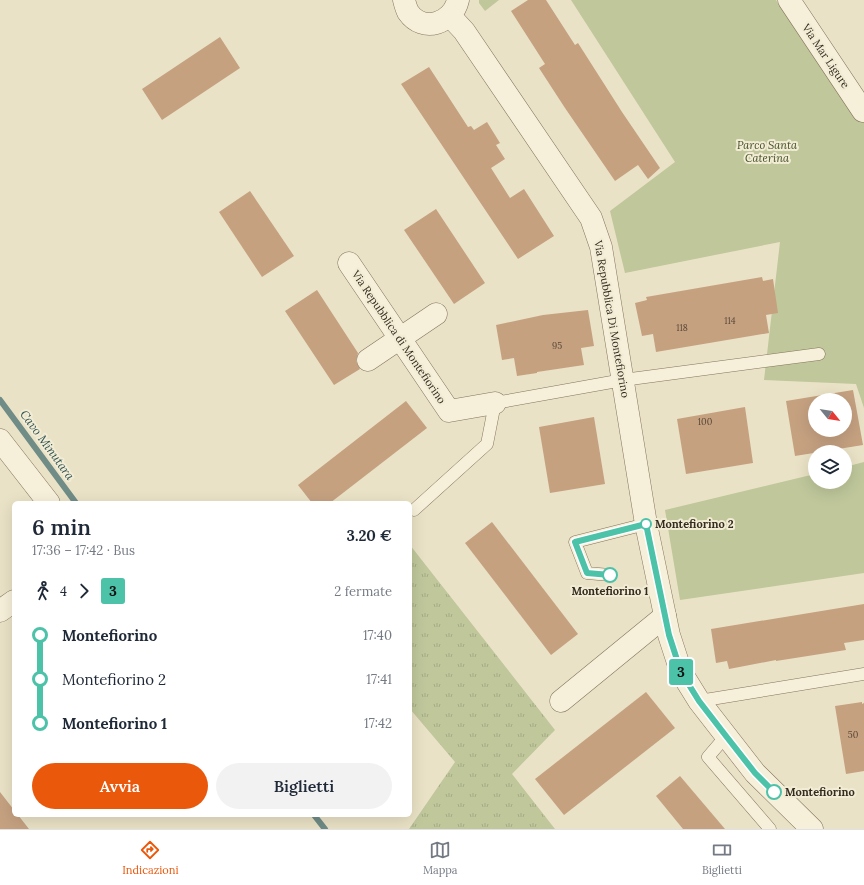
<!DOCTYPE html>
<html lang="it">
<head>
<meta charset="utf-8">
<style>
	body { margin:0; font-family:Lora,serif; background:#f2f2f3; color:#1f2937; height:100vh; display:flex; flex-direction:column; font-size:15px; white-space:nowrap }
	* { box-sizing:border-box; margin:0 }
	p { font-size:13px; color:#747a83 }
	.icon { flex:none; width:22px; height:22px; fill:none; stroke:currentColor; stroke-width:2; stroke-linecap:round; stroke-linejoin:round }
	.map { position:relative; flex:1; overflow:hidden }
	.details { position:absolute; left:12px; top:501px; width:400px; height:316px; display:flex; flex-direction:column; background:#fff; border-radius:6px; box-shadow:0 4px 16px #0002 }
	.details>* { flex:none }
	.badge { padding:0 8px; border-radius:3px; font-size:14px; line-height:26px }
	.needle { width:26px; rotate:120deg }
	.fabs { position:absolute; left:808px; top:393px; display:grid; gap:8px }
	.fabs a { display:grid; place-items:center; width:44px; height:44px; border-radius:50%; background:#fff; box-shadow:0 4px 16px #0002; font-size:20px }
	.map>.badge { position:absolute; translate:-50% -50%; box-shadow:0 0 0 2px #fff }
	.legs { display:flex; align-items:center; gap:6px; height:44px; padding:0 20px; font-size:13px }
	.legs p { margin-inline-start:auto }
	.head { display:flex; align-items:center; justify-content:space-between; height:68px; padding:0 20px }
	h1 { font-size:22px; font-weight:600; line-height:30px }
	.primary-button { display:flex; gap:8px; margin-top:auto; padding:8px 20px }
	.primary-button a { flex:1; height:46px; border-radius:24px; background:#ea580c; color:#fff; font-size:16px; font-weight:600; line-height:46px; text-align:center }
	.primary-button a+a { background:#f2f2f3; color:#1f2937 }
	ul { padding:0 20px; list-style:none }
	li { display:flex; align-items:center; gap:14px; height:44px; font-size:15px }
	li i { display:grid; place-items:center; width:6px; height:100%; margin:0 5px; background:currentColor }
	li i::after { content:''; width:10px; height:10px; margin:-5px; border:3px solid; border-radius:50%; background:#fff }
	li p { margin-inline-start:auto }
	li:first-child i { background:linear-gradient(#0000 50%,currentColor 0) }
	li:last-child i { background:linear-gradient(currentColor 50%,#0000 0) }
	.dock { display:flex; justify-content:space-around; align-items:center; height:56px; border-top:1px solid #e0e1e3; background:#fff; font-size:11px; color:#747a83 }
	.dock a { display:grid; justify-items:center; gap:2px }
	.dock .active { color:#ea580c }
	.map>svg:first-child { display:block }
</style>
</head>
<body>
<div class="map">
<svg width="864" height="829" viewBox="0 0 864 829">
	<defs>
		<pattern id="grass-tufts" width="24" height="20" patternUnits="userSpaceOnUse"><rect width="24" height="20" fill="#bfc79b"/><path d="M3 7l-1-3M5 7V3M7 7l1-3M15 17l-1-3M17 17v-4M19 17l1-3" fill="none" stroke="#a5ab85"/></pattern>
	</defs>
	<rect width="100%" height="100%" fill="#eae2c6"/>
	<!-- grass -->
	<polygon fill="url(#grass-tufts)" points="410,545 555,730 512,774 555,829 409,829 455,762 410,709"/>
	<!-- green -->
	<g fill="#bfc79b">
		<polygon points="479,0 499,0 485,11 479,3"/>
		<polygon points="571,0 776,0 857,121 864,116 864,408 856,384 764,380 780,242 625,273 610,211 675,162"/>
		<polygon points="864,462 864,573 680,600 665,510 815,474 815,482 845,482 845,467"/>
	</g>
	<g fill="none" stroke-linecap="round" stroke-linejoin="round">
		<!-- stream -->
		<g stroke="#6f8c86" stroke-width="6">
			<polyline points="0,400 76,503"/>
			<polyline points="314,815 325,829"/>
		</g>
	</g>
	<!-- building -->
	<g fill="#c5a180" fill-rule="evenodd">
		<polygon points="528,0 546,0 575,45 578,43 622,112 660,168 648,179 638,165 615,181 565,108 539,68 545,64 511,11"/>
		<polygon points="220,37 240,68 162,120 142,89"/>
		<polygon points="429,67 468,127 471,126 474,130 487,122 500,143 496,145 505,159 491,168 510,198 524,189 554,236 518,259 401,84"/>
		<polygon points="250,191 294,256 262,277 219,212"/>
		<polygon points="436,209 485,283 454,304 404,230"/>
		<polygon points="762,277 763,281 773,279 778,313 766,315 769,333 656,352 653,334 642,336 635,303 647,300 646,297"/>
		<polygon points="317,290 358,353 356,361 360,369 334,385 285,311"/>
		<polygon points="588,310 594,346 581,348 584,365 537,372 537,373 517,376 514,358 502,360 496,325 543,315"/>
		<path d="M853,390l10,55 -68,11 -9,-55zM815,400h30v30h-30z"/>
		<polygon points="406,401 427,428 330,503 312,503 298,485"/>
		<polygon points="745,407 753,463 686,474 677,419"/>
		<polygon points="594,417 605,484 550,493 539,427"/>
		<polygon points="492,522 578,634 551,655 465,543"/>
		<polygon points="864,604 864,640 844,643 846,650 776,661 776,660 729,669 727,661 716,663 711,629"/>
		<polygon points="646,692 675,728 564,815 535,779"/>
		<polygon points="862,702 862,704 864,703 864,771 846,774 835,706"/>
		<polygon points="680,776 725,829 683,829 656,796"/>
		<polygon points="0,792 14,810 14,815 18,815 29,829 0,829"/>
	</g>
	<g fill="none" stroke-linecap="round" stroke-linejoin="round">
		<defs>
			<g id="lane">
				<polyline points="414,510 487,444 495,403 623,380 819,354"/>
				<polyline points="610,575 587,573 575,542 646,524"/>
				<polyline points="699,701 864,674"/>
				<polyline points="726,736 708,757 770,829"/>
			</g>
			<g id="street">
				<path d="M404,0c1,4 2,8 4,12 15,22 45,11 50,-12"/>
				<polyline points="789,0 863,111"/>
				<polyline points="450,16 464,31 591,218 601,247 646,524 669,635 681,672 699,701 755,773 812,829"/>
				<polyline points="349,263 449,411 495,403"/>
				<polyline points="368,360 436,314"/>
				<polyline points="0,440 49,503"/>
				<polyline points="0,611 14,601"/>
				<polyline points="561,701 665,616"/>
			</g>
		</defs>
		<!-- lane casing -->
		<use href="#lane" stroke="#84745e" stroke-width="13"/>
		<!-- street casing -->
		<use href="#street" stroke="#84745e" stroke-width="23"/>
		<!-- lane -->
		<use href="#lane" stroke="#f6efd9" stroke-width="12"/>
		<!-- street -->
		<use href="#street" stroke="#f6efd9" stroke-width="22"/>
	</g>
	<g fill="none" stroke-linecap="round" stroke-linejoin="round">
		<defs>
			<polyline id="line-1" points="610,575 587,573 575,542 646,524 669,635 681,672 699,701 726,736 755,773 774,792"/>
		</defs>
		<!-- line-1 casing -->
		<use href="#line-1" stroke="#fff" stroke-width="9"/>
		<!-- line-1 -->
		<use href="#line-1" stroke="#4cc2a9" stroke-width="6"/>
	</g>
	<!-- markers -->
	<g fill="#fff" stroke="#4cc2a9" stroke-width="2">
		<circle cx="646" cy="524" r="5"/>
		<circle cx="610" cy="575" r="7"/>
		<circle cx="774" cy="792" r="7"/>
	</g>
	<g text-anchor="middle" stroke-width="4" stroke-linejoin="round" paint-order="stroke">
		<!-- number labels -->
		<g font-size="9" fill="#594938">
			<text x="730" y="324">114</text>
			<text x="682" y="331">118</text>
			<text x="557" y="349">95</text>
			<text x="705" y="425">100</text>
			<text x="853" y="738">50</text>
		</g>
		<!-- street labels -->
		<g font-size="11" fill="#352c20" stroke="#f2ecd5">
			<text transform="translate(826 56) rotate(56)" y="4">Via Mar Ligure</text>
			<text transform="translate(612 319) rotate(80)" y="4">Via Repubblica Di Montefiorino</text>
			<text transform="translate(399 337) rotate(56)" y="4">Via Repubblica di Montefiorino</text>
		</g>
		<!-- park labels -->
		<g font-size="11" font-style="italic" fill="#435029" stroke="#f2ecd5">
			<text x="767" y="149">Parco Santa<tspan x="767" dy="13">Caterina</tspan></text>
		</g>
		<!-- stop labels -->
		<g font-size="11" font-weight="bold" fill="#352c20" stroke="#f2ecd5" text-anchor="start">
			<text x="655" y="528">Montefiorino 2</text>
			<text x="610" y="595" text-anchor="middle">Montefiorino 1</text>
			<text x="785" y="796">Montefiorino</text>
		</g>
		<!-- water labels -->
		<g font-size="12" font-style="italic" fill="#315454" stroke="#f2ecd5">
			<text transform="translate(47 445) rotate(54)" y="4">Cavo Minutara</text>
		</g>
	</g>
</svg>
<div class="fabs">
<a><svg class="needle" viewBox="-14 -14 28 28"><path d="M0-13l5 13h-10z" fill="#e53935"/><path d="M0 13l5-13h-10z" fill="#747a83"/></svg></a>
<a><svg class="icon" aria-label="layers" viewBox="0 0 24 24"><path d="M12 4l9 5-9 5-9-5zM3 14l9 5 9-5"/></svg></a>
</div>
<b class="badge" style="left:681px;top:672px;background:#4cc2a9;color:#111">3</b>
<section class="details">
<div class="head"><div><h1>6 min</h1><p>17:36 – 17:42 · Bus</p></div><b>3.20 €</b></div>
<div class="legs"><svg class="icon" aria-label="walk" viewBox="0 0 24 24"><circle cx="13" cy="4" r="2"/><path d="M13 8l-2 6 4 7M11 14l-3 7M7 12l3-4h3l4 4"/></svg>4<svg class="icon" aria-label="forward" viewBox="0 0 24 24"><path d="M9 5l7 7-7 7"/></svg><b class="badge" style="background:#4cc2a9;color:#111">3</b><p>2 fermate</p></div>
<ul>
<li><i style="color:#4cc2a9"></i><b>Montefiorino</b><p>17:40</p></li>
<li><i style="color:#4cc2a9"></i><span>Montefiorino 2</span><p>17:41</p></li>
<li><i style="color:#4cc2a9"></i><b>Montefiorino 1</b><p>17:42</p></li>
</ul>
<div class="primary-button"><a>Avvia</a><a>Biglietti</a></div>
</section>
</div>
<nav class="dock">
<a class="active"><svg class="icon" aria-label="directions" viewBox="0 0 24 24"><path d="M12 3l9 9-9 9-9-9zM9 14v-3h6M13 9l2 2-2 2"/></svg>Indicazioni</a>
<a><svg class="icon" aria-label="map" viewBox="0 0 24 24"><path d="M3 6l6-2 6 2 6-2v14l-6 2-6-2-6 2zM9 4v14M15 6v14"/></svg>Mappa</a>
<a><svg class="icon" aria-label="tickets" viewBox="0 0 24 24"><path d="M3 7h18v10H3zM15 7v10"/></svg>Biglietti</a>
</nav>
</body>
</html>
